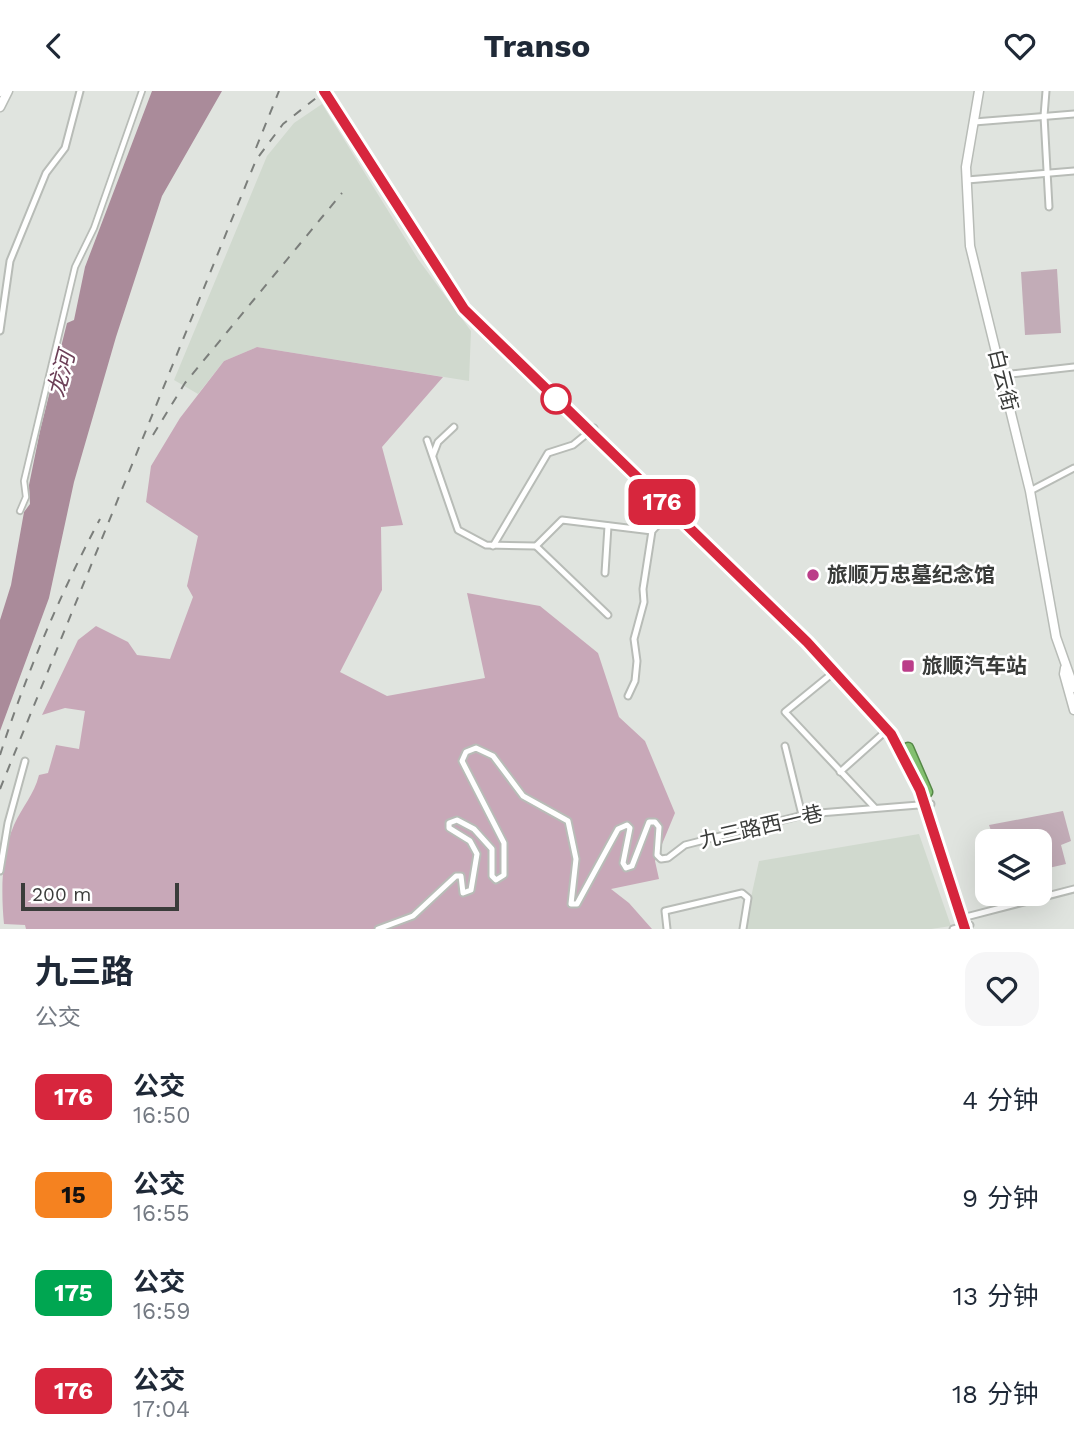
<!DOCTYPE html>
<html lang="zh">
<head>
<meta charset="utf-8">
<style>
	body { margin:0; font-family:"Work Sans","Noto Sans SC",sans-serif; background:#f6f6f7; color:#1f2937; height:100vh; display:flex; flex-direction:column; font-size:26px; white-space:nowrap }
	* { box-sizing:border-box; margin:0 }
	p { font-size:23px; color:#747a83 }
	.icon { flex:none; width:38px; height:38px; fill:none; stroke:currentColor; stroke-width:2; stroke-linecap:round; stroke-linejoin:round }
	.map { position:relative; height:838px; overflow:hidden }
	.sheet { display:flex; flex-direction:column; background:#fff; flex:1 }
	.sheet>* { flex:none }
	.badge { padding:0 14px; border-radius:10px; font-size:24px; line-height:46px }
	.tools { position:absolute; left:975px; top:738px; display:grid; gap:14px }
	.tools a { display:grid; place-items:center; width:77px; height:77px; border-radius:14px; background:#fff; box-shadow:0 7px 28px #0002; font-size:35px }
	.scale { position:absolute; left:21px; bottom:18px; width:158px; box-sizing:border-box; padding-left:7px; border:4px solid #3a3c3a; border-top:0; font-size:19px; line-height:24px; white-space:nowrap; color:#3a3c3a; -webkit-text-stroke:5px #fff; paint-order:stroke }
	.map>.badge { position:absolute; translate:-50% -50%; box-shadow:0 0 0 4px #fff }
	.round { display:grid; place-items:center; flex:none; width:74px; height:74px; border-radius:21px; background:#f6f6f7 }
	.head { display:flex; align-items:center; justify-content:space-between; height:119px; padding:0 35px }
	h1 { font-size:33px; font-weight:700; line-height:52px }
	ul { padding:0; list-style:none }
	li { display:flex; align-items:center; gap:21px; height:98px; padding:0 35px }
	li div { flex:1 }
	li b { display:block; font-size:26px }
	li em { font-style:normal }
	li .badge { min-width:77px; font-weight:700; text-align:center }
	header { display:flex; justify-content:space-between; align-items:center; height:91px; padding:0 35px; background:#fff; font-size:32px; font-weight:700 }
	.map>svg:first-child { display:block }
</style>
</head>
<body>
<header><svg class="icon" aria-label="back" viewBox="0 0 24 24"><path d="M15 5l-7 7 7 7"/></svg>Transo<svg class="icon" aria-label="heart" viewBox="0 0 24 24"><path d="M12 20l-8-8c-3-5 5-10 8-4 3-6 11-1 8 4z"/></svg></header>
<div class="map">
<svg width="1074" height="838" viewBox="0 0 1074 838">
	<rect width="100%" height="100%" fill="#e0e4df"/>
	<!-- built -->
	<g fill="#d0d9ce">
		<polygon points="322,13 418,168 471,240 469,290 257,256 224,270 198,303 174,289 267,65 294,32"/>
		<polygon points="919,743 951,835 931,838 744,838 759,770"/>
	</g>
	<!-- green -->
	<g fill="#c2acb7">
		<polygon points="1057,178 1061,242 1025,244 1021,181"/>
		<polygon points="1063,720 1071,750 1061,754 1066,773 1040,779 1040,751 995,751 989,734"/>
	</g>
	<!-- forest -->
	<path fill="#c8a8b8" d="M257,256l186,30 -61,70 21,78 -22,2 1,63 -42,82 47,24 98,-18 -18,-85 73,13 58,47 21,64 26,24 30,72 -20,48 4,18 -48,10 18,14 23,26h-626l-1,-4 -21,-1c-3,-32 -3,-69 10,-99 8,-18 20,-30 25,-50l9,-2 8,-28 23,4 6,-38 -20,-3 -23,7 36,-75 18,-14 32,16 9,13 33,4 23,-62 -6,-11 11,-50 -52,-34 5,-36 29,-48 44,-57z"/>
	<!-- water -->
	<polygon fill="#aa8b9a" points="152,0 222,0 162,105 116,246 74,391 49,507 0,640 0,529 11,494 24,421 30,413 29,394 40,340 67,232 74,229 85,176"/>
	<g fill="none" stroke-linecap="round" stroke-linejoin="round">
		<defs>
			<polyline id="pedestrian" points="20,420 26,406 24,390 75,176 94,137 142,0"/>
			<g id="minor">
				<polyline points="1046,0 1044,25 1049,116"/>
				<polyline points="974,31 1074,23"/>
				<polyline points="967,89 1074,80"/>
				<polyline points="0,240 10,170 46,82 65,57 80,0"/>
				<polyline points="1002,284 1074,276"/>
				<polyline points="427,349 458,439 486,454 536,455 562,429 652,440"/>
				<polyline points="433,364 438,351 454,336"/>
				<polyline points="1030,400 1074,377"/>
				<polyline points="493,455 548,362 573,354 594,337"/>
				<polyline points="536,455 608,524"/>
				<polyline points="605,482 608,435"/>
				<polyline points="834,581 785,621 875,717"/>
				<polyline points="628,605 635,590 637,570 634,548 644,511 643,498 652,440 675,416"/>
				<polyline points="785,655 802,724"/>
				<polyline points="840,681 887,639"/>
				<polyline points="0,780 8,732 25,670"/>
				<polyline points="962,827 1074,798"/>
				<polyline points="378,838 413,825 456,785 461,785 463,802 471,799 477,763 470,750 449,737 449,732 457,729 474,738 492,758 492,785 496,789 504,784 504,752 462,670 466,661 476,657 493,665 523,705 568,730 576,768 571,813 577,813 618,738 627,734 630,737 623,772 626,777 632,775 649,731 655,731 659,736 657,764 661,768 668,767 685,754 807,723 931,713"/>
				<polyline points="667,838 665,820 742,802 748,807 743,838"/>
				<polyline points="953,838 970,834"/>
			</g>
			<g id="secondary">
				<polyline points="979,0 966,76 970,155 1030,400 1056,546 1074,597"/>
				<polyline points="0,1 1,0"/>
				<polyline points="0,16 8,0"/>
				<polyline points="1065,577 1064,583 1074,619"/>
			</g>
			<g id="trunk">
				<polyline points="324,0 464,218 807,551 891,643 920,699 965,838"/>
				<polyline points="908,657 927,701"/>
			</g>
		</defs>
		<!-- pedestrian casing -->
		<use href="#pedestrian" stroke="#b8bcb7" stroke-width="8"/>
		<!-- minor casing -->
		<use href="#minor" stroke="#b8bcb7" stroke-width="9"/>
		<!-- secondary casing -->
		<use href="#secondary" stroke="#b8bcb7" stroke-width="11"/>
		<!-- trunk casing -->
		<use href="#trunk" stroke="#558846" stroke-width="13"/>
		<!-- pedestrian -->
		<use href="#pedestrian" stroke="#fff" stroke-width="4.5"/>
		<!-- minor -->
		<use href="#minor" stroke="#fff" stroke-width="5"/>
		<!-- secondary -->
		<use href="#secondary" stroke="#fff" stroke-width="8"/>
		<!-- trunk -->
		<use href="#trunk" stroke="#83c070" stroke-width="10"/>
		<!-- rail -->
		<g stroke="#7b7e7b" stroke-width="2" stroke-dasharray="9 9" stroke-linecap="butt">
			<polyline points="256,57 279,0"/>
			<polyline points="153,344 185,292 342,102"/>
			<path d="M0,664c26,-81 60,-161 100,-236"/>
			<polyline points="0,698 256,69 283,33 325,0"/>
		</g>
	</g>
	<g fill="none" stroke-linecap="round" stroke-linejoin="round">
		<defs>
			<polyline id="line" points="324,0 464,218 807,551 891,643 920,699 965,838"/>
		</defs>
		<!-- line casing -->
		<use href="#line" stroke="#fff" stroke-width="16"/>
		<!-- line -->
		<use href="#line" stroke="#d7263d" stroke-width="10"/>
	</g>
	<!-- markers -->
	<circle fill="#fff" stroke="#d7263d" stroke-width="3.5" cx="556" cy="308" r="14"/>
	<g fill="#bb3d89" stroke="#fff" stroke-width="2.5">
		<circle cx="813" cy="484" r="7"/>
		<rect x="901" y="568" width="14" height="14" rx="3.5"/>
	</g>
	<g text-anchor="middle" stroke-width="5" stroke-linejoin="round" paint-order="stroke">
		<!-- street labels -->
		<g font-size="21" fill="#3a3c3a" stroke="#fff">
			<text transform="translate(1003 289) rotate(76)" y="7">白云街</text>
			<text transform="translate(761 736) rotate(-13)" y="7">九三路西一巷</text>
		</g>
		<!-- poi labels -->
		<g font-size="21" font-weight="bold" fill="#3a3c3a" stroke="#fff" text-anchor="start">
			<text x="827" y="491">旅顺万忠墓纪念馆</text>
			<text x="922" y="582">旅顺汽车站</text>
		</g>
		<!-- water labels -->
		<g font-size="23" font-style="italic" fill="#6d4058" stroke="#fff">
			<text transform="translate(61 283) rotate(-75)" y="8">龙河</text>
		</g>
	</g>
</svg>
<div class="tools">
<a><svg class="icon" aria-label="layers" viewBox="0 0 24 24"><path d="M12 4l9 5-9 5-9-5zM3 14l9 5 9-5"/></svg></a>
</div>
<div class="scale">200 m</div>
<b class="badge" style="left:662px;top:411px;background:#d7263d;color:#fff">176</b>
</div>
<section class="sheet">
<div class="head"><div><h1>九三路</h1><p>公交</p></div><a class="round"><svg class="icon" aria-label="heart" viewBox="0 0 24 24"><path d="M12 20l-8-8c-3-5 5-10 8-4 3-6 11-1 8 4z"/></svg></a></div>
<ul>
<li><span class="badge" style="background:#d7263d;color:#fff">176</span><div><b>公交</b><p>16:50</p></div><em>4 分钟</em></li>
<li><span class="badge" style="background:#f58220;color:#111">15</span><div><b>公交</b><p>16:55</p></div><em>9 分钟</em></li>
<li><span class="badge" style="background:#00a651;color:#fff">175</span><div><b>公交</b><p>16:59</p></div><em>13 分钟</em></li>
<li><span class="badge" style="background:#d7263d;color:#fff">176</span><div><b>公交</b><p>17:04</p></div><em>18 分钟</em></li>
</ul>
</section>
</body>
</html>
